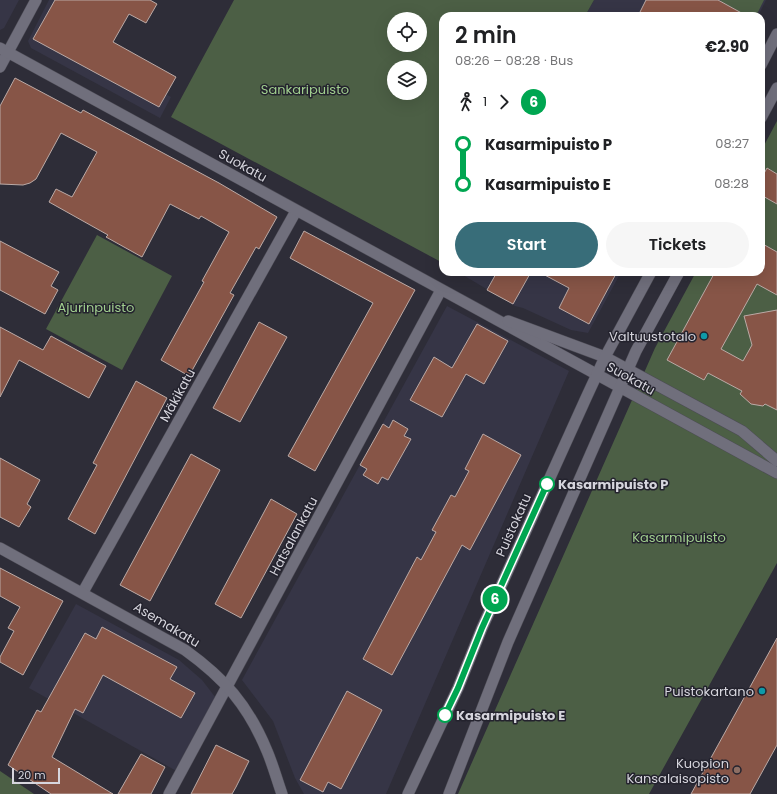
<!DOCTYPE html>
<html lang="en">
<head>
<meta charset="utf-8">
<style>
	body { margin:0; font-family:Poppins,sans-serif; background:#f6f6f6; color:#202124; height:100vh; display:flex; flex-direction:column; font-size:15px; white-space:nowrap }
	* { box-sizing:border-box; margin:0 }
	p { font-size:13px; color:#757577 }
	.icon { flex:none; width:22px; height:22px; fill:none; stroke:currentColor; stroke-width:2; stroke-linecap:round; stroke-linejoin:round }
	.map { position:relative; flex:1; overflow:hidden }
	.side { position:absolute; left:439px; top:12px; width:326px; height:264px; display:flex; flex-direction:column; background:#fff; border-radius:12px; box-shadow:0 4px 16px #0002 }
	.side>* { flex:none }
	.badge { padding:0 8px; border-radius:13px; font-size:14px; line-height:26px }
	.buttons { position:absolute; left:387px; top:12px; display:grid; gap:8px }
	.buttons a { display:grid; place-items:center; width:40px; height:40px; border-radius:50%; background:#fff; box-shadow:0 4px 16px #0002; font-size:20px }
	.scale { position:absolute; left:12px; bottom:10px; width:48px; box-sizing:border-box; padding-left:4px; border:2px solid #d6d5dd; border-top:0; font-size:11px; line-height:14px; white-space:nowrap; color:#d6d5dd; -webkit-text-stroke:3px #24232e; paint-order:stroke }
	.map>.badge { position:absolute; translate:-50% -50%; box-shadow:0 0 0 2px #fff }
	.legs { display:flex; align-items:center; gap:6px; height:44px; padding:0 16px; font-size:13px }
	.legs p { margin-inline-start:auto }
	.headline { display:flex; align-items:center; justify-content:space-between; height:68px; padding:0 16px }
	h1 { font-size:22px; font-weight:600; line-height:30px }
	.primary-button { display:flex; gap:8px; margin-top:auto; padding:8px 16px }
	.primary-button a { flex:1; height:46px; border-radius:24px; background:#386d79; color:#fff; font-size:16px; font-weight:600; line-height:46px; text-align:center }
	.primary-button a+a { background:#f6f6f6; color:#202124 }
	ul { padding:0 16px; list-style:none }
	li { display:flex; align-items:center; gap:14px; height:40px; font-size:15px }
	li i { display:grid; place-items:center; width:6px; height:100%; margin:0 5px; background:currentColor }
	li i::after { content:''; width:10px; height:10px; margin:-5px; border:3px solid; border-radius:50%; background:#fff }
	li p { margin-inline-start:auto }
	li:first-child i { background:linear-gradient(#0000 50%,currentColor 0) }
	li:last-child i { background:linear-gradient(currentColor 50%,#0000 0) }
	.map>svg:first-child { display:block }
</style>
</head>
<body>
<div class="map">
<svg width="777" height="794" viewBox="0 0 777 794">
	<rect width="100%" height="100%" fill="#2e2d38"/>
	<!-- built -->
	<g fill="#363546">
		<polygon points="0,0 19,0 4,28 0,30"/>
		<polygon points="49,0 82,0 62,37 171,97 160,118 31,48 28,41"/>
		<polygon points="594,0 766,0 758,16 585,16"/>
		<polygon points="458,272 621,272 588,333 571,330 523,308 515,306"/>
		<polygon points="447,306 569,371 386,794 304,794 295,778 273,721 242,680"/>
		<polygon points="76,604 179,660 202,680 219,702 180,773 29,688"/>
	</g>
	<!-- green -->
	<g fill="#4c5f45" fill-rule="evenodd">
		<path d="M234,0h360l-9,16h-142v247l-272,-146zM394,19h26v26h-26zM394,67h26v26h-26z"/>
		<polygon points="721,0 764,0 756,16 747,16 720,1"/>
		<polygon points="777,121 777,563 649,794 458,794 655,348 696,272 761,272 761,151"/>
		<polygon points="97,235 172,276 122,370 46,329"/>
		<polygon points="0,771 34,794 0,794"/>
	</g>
	<!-- building -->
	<g fill="#875547" stroke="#bbaaa6">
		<polygon points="55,0 150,0 157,4 146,23 129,14 113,42 176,77 159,107 33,39"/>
		<polygon points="646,0 718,0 747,16 638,16"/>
		<polygon points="15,78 81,113 83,110 219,183 277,217 259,249 256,247 230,293 234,295 189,376 161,360 204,282 202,281 229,232 201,216 199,219 170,204 142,257 106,237 108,235 49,202 56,189 72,197 97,152 61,133 36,179 30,183 23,185 0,184 0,106"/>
		<polygon points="767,168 777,174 777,204 761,195 761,179"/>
		<polygon points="304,231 415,290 315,471 288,456 373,303 290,258"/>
		<polygon points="0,241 59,272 51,286 58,290 45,314 0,290"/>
		<polygon points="761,243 777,252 777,295 757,284 721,349 743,361 752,345 744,316 777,310 777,410 765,404 763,406 751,404 740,394 742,391 708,373 704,380 667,360 715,272 761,272"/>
		<polygon points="497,272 531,272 513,304 487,290"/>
		<polygon points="539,272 617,272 589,324 559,308 569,288"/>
		<polygon points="259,322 287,337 240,422 213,408"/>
		<polygon points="477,324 508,341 484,384 466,374 442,417 410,400 434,357 452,368"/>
		<polygon points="0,327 43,350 51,336 106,366 89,398 19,360 0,397"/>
		<polygon points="136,381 167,398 95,534 68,519 97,465 93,463"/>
		<polygon points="393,420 408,429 404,436 411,439 388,480 382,477 378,484 363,475 367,469 360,465 383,424 389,428"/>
		<polygon points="483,434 521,455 470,550 462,545 392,675 363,659 417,557 421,560 436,532 432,530 451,495 455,497 469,471 465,469"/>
		<polygon points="191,454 220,470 150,601 120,585"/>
		<polygon points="0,458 40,480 27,504 31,507 19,527 0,517"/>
		<polygon points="271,499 297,514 241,618 215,604"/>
		<polygon points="0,568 63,601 23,675 0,662 0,657 14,631 8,628 20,607 0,596"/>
		<polygon points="102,627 177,667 170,679 195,693 181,718 103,675 83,713 75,709 52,757 113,794 51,794 8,765 37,710 41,712 85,633 96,639"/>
		<polygon points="777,638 777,745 750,794 691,794"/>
		<polygon points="347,691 382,710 341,789 328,782 323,792 300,780"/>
		<polygon points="216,745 249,761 236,787 232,794 191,794"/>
		<polygon points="141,754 165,767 151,794 118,794"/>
	</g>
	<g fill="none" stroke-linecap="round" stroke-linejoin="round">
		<defs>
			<g id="minor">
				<polyline points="0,67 36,0"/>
				<polyline points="83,592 296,211"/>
				<polyline points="169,794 441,290"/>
			</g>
			<g id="tertiary">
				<polyline points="0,48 777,473"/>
				<polyline points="508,321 605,357 742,431 777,461"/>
			</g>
			<g id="secondary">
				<polyline points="761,65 777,34"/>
				<polyline points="761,118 777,88"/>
				<path d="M0,548l185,102c39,28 63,55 82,101 6,14 10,29 15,43"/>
				<polyline points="408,794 458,688 482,628 586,398 605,357 651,272"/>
				<polyline points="449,794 508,642 636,351 679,272"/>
			</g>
		</defs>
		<!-- minor casing -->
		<use href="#minor" stroke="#4c4b55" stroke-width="12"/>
		<!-- tertiary casing -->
		<use href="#tertiary" stroke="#4c4b55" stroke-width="12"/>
		<!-- secondary casing -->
		<use href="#secondary" stroke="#4c4b55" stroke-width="12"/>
		<!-- minor -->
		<use href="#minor" stroke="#706f7c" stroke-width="11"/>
		<!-- tertiary -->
		<use href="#tertiary" stroke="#706f7c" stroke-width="11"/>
		<!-- secondary -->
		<use href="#secondary" stroke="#706f7c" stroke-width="11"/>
	</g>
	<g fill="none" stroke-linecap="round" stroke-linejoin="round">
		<defs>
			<polyline id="line-1" points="445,715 458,688 482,628 547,484"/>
		</defs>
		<!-- line-1 casing -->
		<use href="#line-1" stroke="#fff" stroke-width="9"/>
		<!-- line-1 -->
		<use href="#line-1" stroke="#00a651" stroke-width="6"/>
	</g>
	<!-- markers -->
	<g fill="#0f9aa8" stroke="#24232e" stroke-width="1.5">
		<circle cx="704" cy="336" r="4"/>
		<circle cx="762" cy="691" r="4"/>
	</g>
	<g fill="#fff" stroke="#00a651" stroke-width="2">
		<circle cx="547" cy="484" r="7"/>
		<circle cx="445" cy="715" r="7"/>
	</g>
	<circle fill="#8d6e63" stroke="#24232e" stroke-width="1.5" cx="737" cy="770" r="4"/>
	<g text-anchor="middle" stroke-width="3" stroke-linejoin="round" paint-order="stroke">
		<!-- park labels -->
		<g font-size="13" fill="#a0ce8e" stroke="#24232e">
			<text x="305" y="94">Sankaripuisto</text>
			<text x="96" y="312">Ajurinpuisto</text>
			<text x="679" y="542">Kasarmipuisto</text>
		</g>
		<!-- street labels -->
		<g font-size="13" fill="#d6d5dd" stroke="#24232e">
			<text transform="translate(243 165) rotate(29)" y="5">Suokatu</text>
			<text transform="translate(631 378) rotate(29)" y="5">Suokatu</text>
			<text transform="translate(177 395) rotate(-61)" y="5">Mäkikatu</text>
			<text transform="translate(513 525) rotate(-66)" y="5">Puistokatu</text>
			<text transform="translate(293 536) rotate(-62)" y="5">Hatsalankatu</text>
			<text transform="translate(167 624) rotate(31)" y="5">Asemakatu</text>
		</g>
		<!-- poi labels -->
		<g font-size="13" fill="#d6d5dd" stroke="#24232e" text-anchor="end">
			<text x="696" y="341">Valtuustotalo</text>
			<text x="754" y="696">Puistokartano</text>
			<text x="729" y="768">Kuopion<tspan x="729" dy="15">Kansalaisopisto</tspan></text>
		</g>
		<!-- stop labels -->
		<g font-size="13" font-weight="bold" fill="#d6d5dd" stroke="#24232e" text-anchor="start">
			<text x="558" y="489">Kasarmipuisto P</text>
			<text x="456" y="720">Kasarmipuisto E</text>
		</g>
	</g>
</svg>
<div class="buttons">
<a><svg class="icon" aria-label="locate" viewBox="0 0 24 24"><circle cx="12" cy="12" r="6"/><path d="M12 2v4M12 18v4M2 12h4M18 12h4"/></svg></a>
<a><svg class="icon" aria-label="layers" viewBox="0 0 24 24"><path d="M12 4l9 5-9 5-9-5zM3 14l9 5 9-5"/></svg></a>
</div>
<div class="scale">20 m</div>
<b class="badge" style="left:495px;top:599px;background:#00a651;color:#fff">6</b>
<section class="side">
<div class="headline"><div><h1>2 min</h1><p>08:26 – 08:28 · Bus</p></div><b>€2.90</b></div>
<div class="legs"><svg class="icon" aria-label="walk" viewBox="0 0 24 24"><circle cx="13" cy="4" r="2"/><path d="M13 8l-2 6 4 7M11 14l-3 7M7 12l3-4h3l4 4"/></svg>1<svg class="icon" aria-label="forward" viewBox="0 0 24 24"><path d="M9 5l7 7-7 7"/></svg><b class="badge" style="background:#00a651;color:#fff">6</b></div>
<ul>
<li><i style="color:#00a651"></i><b>Kasarmipuisto P</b><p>08:27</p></li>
<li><i style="color:#00a651"></i><b>Kasarmipuisto E</b><p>08:28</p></li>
</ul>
<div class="primary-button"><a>Start</a><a>Tickets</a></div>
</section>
</div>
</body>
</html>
